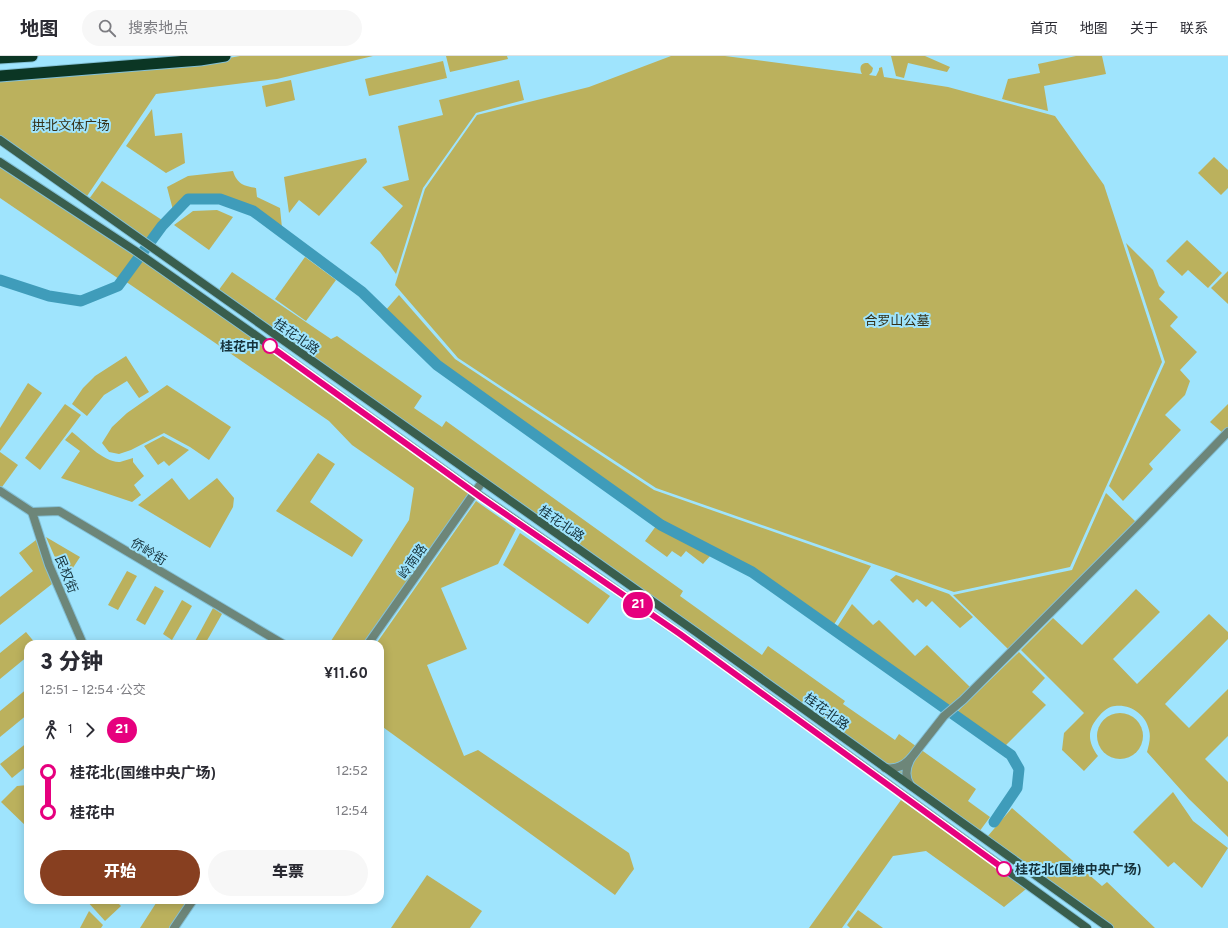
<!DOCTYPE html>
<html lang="zh">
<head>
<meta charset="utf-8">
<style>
	body { margin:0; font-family:Overpass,"Noto Sans SC",sans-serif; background:#f7f7f7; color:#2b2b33; height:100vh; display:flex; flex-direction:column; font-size:15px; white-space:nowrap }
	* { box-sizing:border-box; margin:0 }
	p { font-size:13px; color:#7c7c81 }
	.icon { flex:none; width:22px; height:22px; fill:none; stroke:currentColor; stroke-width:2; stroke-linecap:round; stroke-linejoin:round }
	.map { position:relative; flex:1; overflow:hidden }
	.panel { position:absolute; left:24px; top:584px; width:360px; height:264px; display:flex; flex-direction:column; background:#fff; border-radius:12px; box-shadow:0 2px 10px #0003 }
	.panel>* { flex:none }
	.badge { padding:0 8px; border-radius:13px; font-size:14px; line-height:26px }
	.map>.badge { position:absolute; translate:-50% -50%; box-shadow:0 0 0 2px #fff }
	.legs { display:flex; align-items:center; gap:6px; height:44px; padding:0 16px; font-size:13px }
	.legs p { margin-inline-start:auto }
	.overview { display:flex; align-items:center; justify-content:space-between; height:68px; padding:0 16px }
	h1 { font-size:22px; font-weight:800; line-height:30px }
	.action { display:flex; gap:8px; margin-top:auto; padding:8px 16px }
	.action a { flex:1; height:46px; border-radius:24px; background:#873f20; color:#fff; font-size:16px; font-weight:800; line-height:46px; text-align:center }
	.action a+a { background:#f7f7f7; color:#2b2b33 }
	ul { padding:0 16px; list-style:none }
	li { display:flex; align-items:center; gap:14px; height:40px; font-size:15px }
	li i { display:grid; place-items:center; width:6px; height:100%; margin:0 5px; background:currentColor }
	li i::after { content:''; width:10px; height:10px; margin:-5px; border:3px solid; border-radius:50%; background:#fff }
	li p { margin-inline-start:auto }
	li:first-child i { background:linear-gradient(#0000 50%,currentColor 0) }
	li:last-child i { background:linear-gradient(currentColor 50%,#0000 0) }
	header { display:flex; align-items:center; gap:24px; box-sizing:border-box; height:56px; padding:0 20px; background:#fff; border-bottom:1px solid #e1e1e2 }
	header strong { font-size:19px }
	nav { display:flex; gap:22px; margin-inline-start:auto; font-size:14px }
	.search { width:280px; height:36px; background:#f7f7f7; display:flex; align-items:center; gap:10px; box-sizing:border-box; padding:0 14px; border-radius:22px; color:#7c7c81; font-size:15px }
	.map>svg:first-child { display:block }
</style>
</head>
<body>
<header>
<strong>地图</strong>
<div class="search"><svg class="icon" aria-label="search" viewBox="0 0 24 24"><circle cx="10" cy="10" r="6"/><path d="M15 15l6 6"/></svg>搜索地点</div>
<nav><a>首页</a><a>地图</a><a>关于</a><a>联系</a></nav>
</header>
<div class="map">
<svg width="1228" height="872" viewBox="0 0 1228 872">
	<rect width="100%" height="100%" fill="#9fe4fd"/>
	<!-- green -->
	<g fill="#bbb15d">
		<polygon points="240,0 373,0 277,23 156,38 85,143 0,83 0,21 200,7"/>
		<polygon points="446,0 507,0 508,3 450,16"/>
		<path d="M671,0h54l137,18c-3,-5 -2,-12 6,-11l5,5 -1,4 -3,3 7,1 3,-6v-2l3,-1 2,10 64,10 107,29 49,69 58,177 -92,205 -116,25 -298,-104 -198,-130 -63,-73 30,-96 52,-74 112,-28z"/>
		<polygon points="891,0 925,0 950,11 947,16 908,7 904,22 896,20"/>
		<polygon points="1076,0 1102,0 1106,18 1044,30 1048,55 1002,43 1008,23 1040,17 1038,8"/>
		<polygon points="443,5 447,22 369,40 365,23"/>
		<polygon points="291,24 295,44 266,51 262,30"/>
		<polygon points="519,24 524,44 476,57 423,132 396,218 380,196 370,187 403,150 382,131 409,124 398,70 443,59 439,44"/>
		<polygon points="152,53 155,80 182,77 185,107 166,117 126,90"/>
		<polygon points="1214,101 1228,114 1228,132 1221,139 1198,117"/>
		<polygon points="366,102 367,106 319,160 299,144 289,157 284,121"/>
		<polygon points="0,111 135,199 119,223 0,142"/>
		<path d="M233,115c4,13 11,15 23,17l1,9 23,11 2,20 -27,-18 -35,-14h-33l-14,14 -6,-23 21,-11z"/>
		<polygon points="102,125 162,164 147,184 89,143"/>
		<polygon points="217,154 233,161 209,194 174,169 193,155"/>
		<polygon points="1187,184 1222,217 1208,232 1188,214 1182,220 1166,205"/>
		<polygon points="1126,187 1153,214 1159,230 1165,236 1159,243 1178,261 1170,270 1197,296 1180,314 1190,325 1185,339 1165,359 1181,374 1149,408 1153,413 1123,445 1109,430 1165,306"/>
		<polygon points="305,201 336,224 306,265 275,243"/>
		<polygon points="141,203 470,437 366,588 329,588 409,464 414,432 352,389 329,365 125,225"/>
		<polygon points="1228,215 1228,248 1211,232"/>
		<polygon points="232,216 331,283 337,280 422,340 414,352 442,371 446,365 683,535 680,540 762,599 768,590 845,645 843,648 895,684 899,678 976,733 968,745 990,761 979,776 218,235"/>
		<polygon points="399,239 455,303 654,434 871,510 833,570 755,515 663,468 437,307 385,255"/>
		<polygon points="126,300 149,336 139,342 127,325 104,339 87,360 72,348 83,332 95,320"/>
		<polygon points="28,327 42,337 0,395 0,372"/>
		<polygon points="167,329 231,371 209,404 190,391 164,377 131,394 119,398 109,396 102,387 112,371 127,357"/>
		<polygon points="65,348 81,359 40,414 25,402"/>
		<polygon points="1228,348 1228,374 1224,378 1210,366"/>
		<path d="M72,376c12,9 32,31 48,30 4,-1 9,-3 13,-4v4l11,14 -10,9 7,10 -9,7 -71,-24 19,-27 -15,-11z"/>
		<polygon points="163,380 189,394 169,410 164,405 158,409 144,390"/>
		<polygon points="0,396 18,409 2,431 0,430"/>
		<polygon points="318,397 335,408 310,446 363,484 352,501 276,455"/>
		<polygon points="172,422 189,444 217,422 234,442 233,451 210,492 138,449"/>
		<polygon points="1106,437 1136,466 1009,594 953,539 1072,514"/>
		<polygon points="476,445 516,473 498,508 441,532 467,593 427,609 464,700 478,694 629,797 634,813 615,839 380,669 380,588 376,588"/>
		<polygon points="656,470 711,499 703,508 686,495 681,501 672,495 667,501 645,485"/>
		<polygon points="520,477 610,540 588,568 503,509"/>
		<polygon points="46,481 80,501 65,524"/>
		<polygon points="36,484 52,528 0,569 0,541 33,515 19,497"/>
		<polygon points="127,515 137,520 118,554 108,549"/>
		<polygon points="896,519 949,538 973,561 960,572 932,545 926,551 917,543 913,547 890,524"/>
		<polygon points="155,530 164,535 145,569 136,564"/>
		<path d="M1136,533l24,23 -47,47 24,25 72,-70 19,18v7l-63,65 24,24 39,-39v47l-23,23 23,23v55l-39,-38 -42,-47c2,-7 4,-15 2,-22 -3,-15 -18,-26 -34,-24 -5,0 -12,5 -15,9 -13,14 -13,26 -2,41l-14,15 -22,-21 2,-17 20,-20 -63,-63 32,-32 29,27z"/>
		<polygon points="182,544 192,550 172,584 163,578"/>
		<polygon points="852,548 873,569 879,564 915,600 927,589 970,631 950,651 837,571"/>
		<polygon points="213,552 222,558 205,588 197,588 194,587"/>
		<polygon points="26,576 36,588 28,588 28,600 0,623 0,597"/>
		<polygon points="1019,596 1045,622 1032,636 1046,649 1004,691 957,656"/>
		<polygon points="28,632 28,658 0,681 0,655"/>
		<circle cx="1120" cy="680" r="23"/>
		<polygon points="28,686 28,709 12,722 0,708"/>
		<polygon points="28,729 28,772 1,746 17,730"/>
		<polygon points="1173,736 1193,765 1228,792 1202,832 1174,806 1168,811 1133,776"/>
		<polygon points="901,744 1026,833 1004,851 926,795 893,800 842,872 809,872"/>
		<polygon points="1012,752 1102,830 1107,826 1155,872 1114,872 987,781"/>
		<polygon points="427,819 482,855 470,872 391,872"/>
		<polygon points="86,844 115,844 121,850 105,865"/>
		<polygon points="158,844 188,844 169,872 140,872"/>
		<polygon points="858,854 883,872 850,872 847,869"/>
		<polygon points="89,855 103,869 101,872 80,872"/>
	</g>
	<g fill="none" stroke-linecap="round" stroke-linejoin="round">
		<!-- canal -->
		<polyline stroke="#3f9cba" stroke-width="11" points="0,224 49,240 81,245 118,230 162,170 188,143 220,143 253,155 362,236 437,309 661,469 752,516 1011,699 1019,713 1017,732 994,766"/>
		<defs>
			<g id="minor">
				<polyline points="0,435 32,456 59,455 283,588"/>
				<polyline points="32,456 49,509 83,588"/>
				<polyline points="368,588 482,426"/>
				<polyline points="911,702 944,660 963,644 1143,464 1228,376"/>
				<path d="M885,712c11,2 19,-2 26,-10 -5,9 -7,18 -1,27"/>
				<polyline points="174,872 193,844"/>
			</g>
			<g id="secondary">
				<polyline points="0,84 696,576 1109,872"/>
				<polyline points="0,106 134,194 258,281 475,436 689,584 1087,872"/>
			</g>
			<g id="trunk">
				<polyline points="0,2 32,0"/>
				<polyline points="0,20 200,4 225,0"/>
			</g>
		</defs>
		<!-- minor casing -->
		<use href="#minor" stroke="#83c0d6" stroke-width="10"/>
		<!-- secondary casing -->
		<use href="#secondary" stroke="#83c0d6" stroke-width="10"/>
		<!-- trunk casing -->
		<use href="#trunk" stroke="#83c0d6" stroke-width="13"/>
		<!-- minor -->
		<use href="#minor" stroke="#6d8679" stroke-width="8"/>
		<!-- secondary -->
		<use href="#secondary" stroke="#395e4d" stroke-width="8"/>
		<!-- trunk -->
		<use href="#trunk" stroke="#0b3624" stroke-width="11"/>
	</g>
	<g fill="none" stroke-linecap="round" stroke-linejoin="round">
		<defs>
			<polyline id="line-1" points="270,290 482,442 680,578 1004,813"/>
		</defs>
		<!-- line-1 casing -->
		<use href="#line-1" stroke="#fff" stroke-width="9"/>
		<!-- line-1 -->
		<use href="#line-1" stroke="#e6007e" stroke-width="6"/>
	</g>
	<!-- markers -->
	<g fill="#fff" stroke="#e6007e" stroke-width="2">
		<circle cx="270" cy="290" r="7"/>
		<circle cx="1004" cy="813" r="7"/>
	</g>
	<g text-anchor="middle" stroke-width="4" stroke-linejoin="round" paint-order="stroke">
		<!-- park labels -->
		<g font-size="13" fill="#343119" stroke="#9fe4fd">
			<text x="71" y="74">拱北文体广场</text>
			<text x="897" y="269">合罗山公墓</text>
		</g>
		<!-- street labels -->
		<g font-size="13" fill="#15313a" stroke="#9fe4fd">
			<text transform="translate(297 280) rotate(35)" y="5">桂花北路</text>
			<text transform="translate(562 467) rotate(35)" y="5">桂花北路</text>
			<text transform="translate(149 495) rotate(31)" y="5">侨岭街</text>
			<text transform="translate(412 505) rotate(-55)" y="5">岭南路</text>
			<text transform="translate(67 518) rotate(68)" y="5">民权街</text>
			<text transform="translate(827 655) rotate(36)" y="5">桂花北路</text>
		</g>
		<!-- stop labels -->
		<g font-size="13" font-weight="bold" fill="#15313a" stroke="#9fe4fd" text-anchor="end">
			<text x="259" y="295">桂花中</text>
			<text x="1015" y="818" text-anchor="start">桂花北(国维中央广场)</text>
		</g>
	</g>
</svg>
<b class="badge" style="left:638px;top:549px;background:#e6007e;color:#fff">21</b>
<section class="panel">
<div class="overview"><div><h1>3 分钟</h1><p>12:51 – 12:54 · 公交</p></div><b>¥11.60</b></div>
<div class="legs"><svg class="icon" aria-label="walk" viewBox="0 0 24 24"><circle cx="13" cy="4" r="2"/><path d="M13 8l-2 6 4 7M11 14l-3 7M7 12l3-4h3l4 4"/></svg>1<svg class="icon" aria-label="forward" viewBox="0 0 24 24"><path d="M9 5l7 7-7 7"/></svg><b class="badge" style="background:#e6007e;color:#fff">21</b></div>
<ul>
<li><i style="color:#e6007e"></i><b>桂花北(国维中央广场)</b><p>12:52</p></li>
<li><i style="color:#e6007e"></i><b>桂花中</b><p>12:54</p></li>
</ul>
<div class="action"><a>开始</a><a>车票</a></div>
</section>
</div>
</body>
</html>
